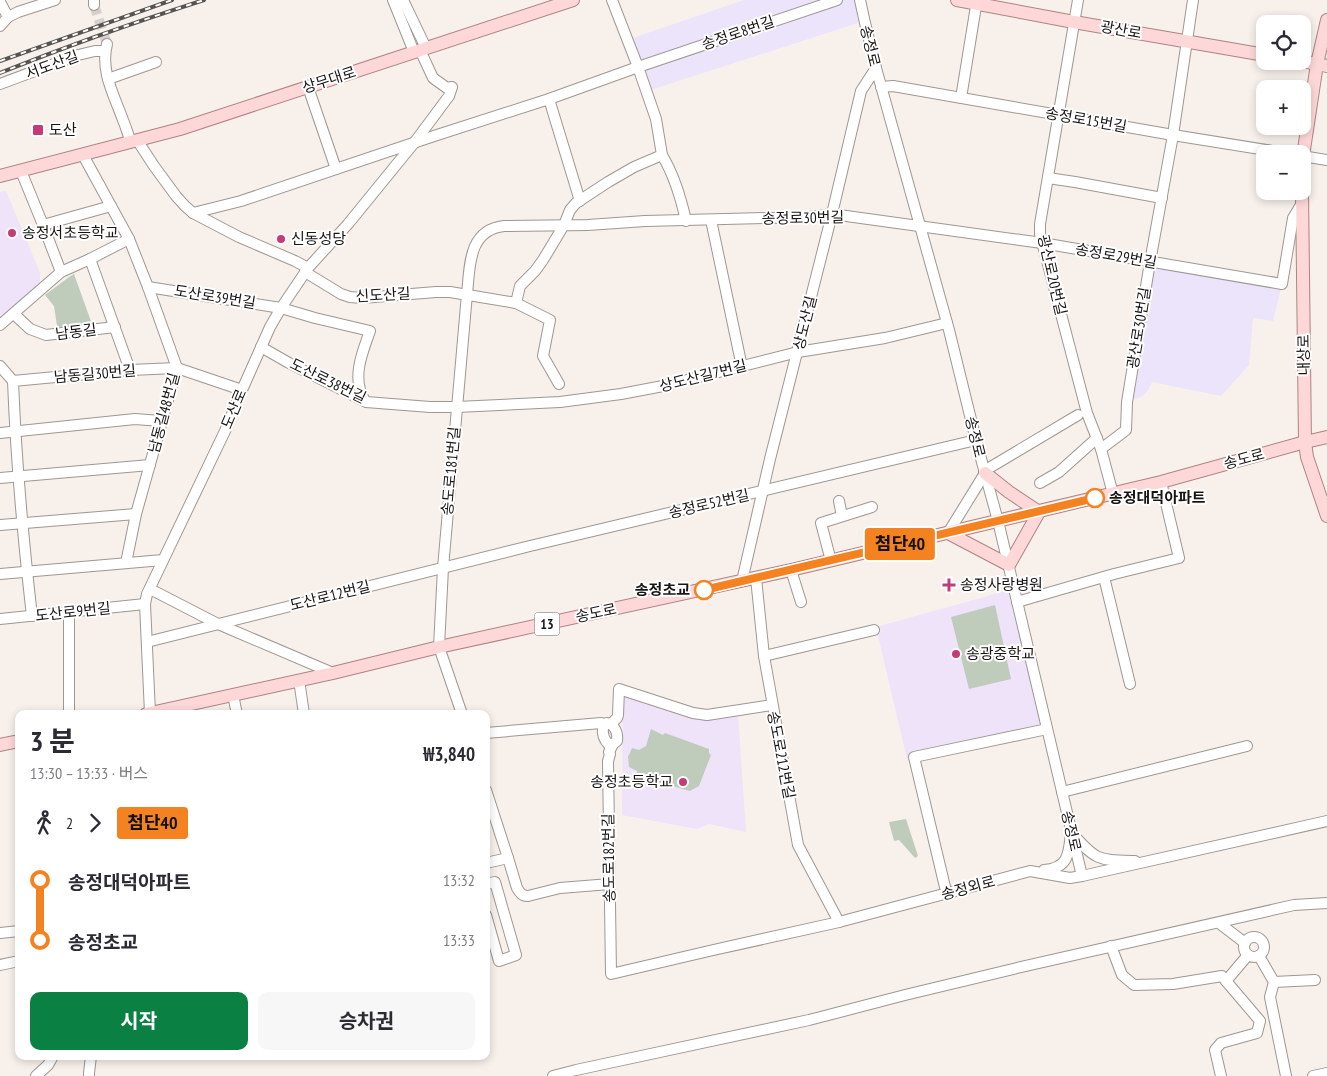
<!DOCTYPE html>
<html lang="ko">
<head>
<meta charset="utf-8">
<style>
	body { margin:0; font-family:"PT Sans Narrow","Noto Sans KR",sans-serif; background:#f7f7f7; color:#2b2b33; height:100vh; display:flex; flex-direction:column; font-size:19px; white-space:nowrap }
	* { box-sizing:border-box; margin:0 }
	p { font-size:16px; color:#7c7c81 }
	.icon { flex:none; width:28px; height:28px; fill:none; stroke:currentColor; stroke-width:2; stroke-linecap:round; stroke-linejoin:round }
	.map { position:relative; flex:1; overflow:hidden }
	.panel { position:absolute; left:15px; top:710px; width:475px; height:350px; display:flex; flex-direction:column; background:#fff; border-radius:10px; box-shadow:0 2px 8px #0003 }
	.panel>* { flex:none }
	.badge { padding:0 10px; border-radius:4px; font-size:18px; line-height:32px }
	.fabs { position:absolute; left:1256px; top:15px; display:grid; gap:10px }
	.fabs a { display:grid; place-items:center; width:55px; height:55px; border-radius:10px; background:#fff; box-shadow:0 2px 8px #0003; font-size:25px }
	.map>.badge { position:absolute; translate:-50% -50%; box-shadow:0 0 0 2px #fff }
	.legs { display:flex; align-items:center; gap:8px; height:55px; padding:0 15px; font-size:16px }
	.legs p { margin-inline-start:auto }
	.head { display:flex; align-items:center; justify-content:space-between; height:85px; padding:0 15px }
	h1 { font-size:28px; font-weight:700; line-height:38px }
	.action { display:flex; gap:10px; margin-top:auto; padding:10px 15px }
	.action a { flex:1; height:58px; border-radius:10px; background:#0b8043; color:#fff; font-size:20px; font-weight:700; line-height:58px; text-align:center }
	.action a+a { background:#f7f7f7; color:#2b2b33 }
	ul { padding:0 15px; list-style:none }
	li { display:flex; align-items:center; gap:18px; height:60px; font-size:19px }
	li i { display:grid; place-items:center; width:8px; height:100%; margin:0 6px; background:currentColor }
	li i::after { content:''; width:12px; height:12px; margin:-6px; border:4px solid; border-radius:50%; background:#fff }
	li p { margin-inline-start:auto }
	li:first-child i { background:linear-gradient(#0000 50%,currentColor 0) }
	li:last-child i { background:linear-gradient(currentColor 50%,#0000 0) }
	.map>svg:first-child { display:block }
</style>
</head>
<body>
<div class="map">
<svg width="1327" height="1076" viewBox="0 0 1327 1076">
	<rect width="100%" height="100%" fill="#f8f0eb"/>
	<!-- commercial -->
	<g fill="#ebe4fa">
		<polygon points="744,0 855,0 858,23 644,92 627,40"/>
		<polygon points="1150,262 1282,284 1273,321 1253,318 1249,365 1221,396 1152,382 1148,390 1143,396 1127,402"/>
	</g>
	<!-- education -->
	<g fill="#eee3f8">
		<polygon points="6,191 40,273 40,283 0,316 0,192"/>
		<polygon points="1013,589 1047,729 907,759 876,627"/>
		<polygon points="625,694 729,715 738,715 746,832 709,824 697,829 622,815 623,698"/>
	</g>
	<!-- green -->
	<g fill="#c0ccbb">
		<polygon points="74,274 93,327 58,332 54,306 45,295 69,277"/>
		<polygon points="995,605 1011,679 969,689 951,617"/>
		<polygon points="651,729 663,735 665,733 709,749 709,753 711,755 699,786 690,791 637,776 637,771 629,767 628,756 629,755 632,748 639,750 646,746"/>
		<polygon points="906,819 918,856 915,858 899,840 894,841 889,822"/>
	</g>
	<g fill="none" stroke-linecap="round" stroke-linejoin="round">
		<!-- minor-tunnel -->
		<polyline stroke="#d6cfcb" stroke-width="10" stroke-dasharray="10 5" stroke-linecap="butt" points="94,5 107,44"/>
		<defs>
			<g id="minor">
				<polyline points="94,0 94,5"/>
				<polyline points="393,0 414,52"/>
				<polyline points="403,0 426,48"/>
				<polyline points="860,0 865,23 876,68 949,330 976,440 998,521 1082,876"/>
				<polyline points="1078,0 1040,224 1040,234 1087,413 1101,449 1113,494"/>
				<polyline points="0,2 8,17"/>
				<polyline points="0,26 8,17 18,12 55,0"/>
				<path d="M107,44c-7,27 7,51 16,76 3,7 5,15 8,22"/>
				<polyline points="108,79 156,62"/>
				<polyline points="0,84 78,55 95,51 105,51"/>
				<polyline points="308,87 336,169"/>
				<polyline points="881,87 893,86 1173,135 1291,154"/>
				<polyline points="961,98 977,0"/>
				<polyline points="549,99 580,201"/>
				<polyline points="137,140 154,166 176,196 185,206 193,213 239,237 295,261 308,268"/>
				<polyline points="83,155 129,239 148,287 177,368 136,514 126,563"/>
				<path d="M662,155c12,20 19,43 24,66"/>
				<polyline points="1302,156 1327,160"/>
				<polyline points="21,171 43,225 111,206"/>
				<polyline points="1048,178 1075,182 1162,198"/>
				<polyline points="193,213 241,201 434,136 549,99 638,67 612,0"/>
				<polyline points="711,220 742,367"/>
				<polyline points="43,225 61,272"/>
				<polyline points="90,259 130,370"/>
				<polyline points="305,272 341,294 350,297 362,298 436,292 450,292 516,303 550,320 543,356 559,384"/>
				<path d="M148,287l133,21 34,10 55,13c-8,22 -19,48 -5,70"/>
				<polyline points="516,303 520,286 535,271 543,260 564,225 570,210 576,203 608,182 634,167 662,155 656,119 638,67 837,0"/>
				<polyline points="14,314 30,329 46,335 115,327"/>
				<polyline points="0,325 61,272 90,259 129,239"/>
				<polyline points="261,347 289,363 366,402 430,407 457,407 560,402 621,394 663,386 798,352 885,338 947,323"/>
				<polyline points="0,366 13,381"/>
				<polyline points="0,433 135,419 161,421"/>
				<polyline points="1101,449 1126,430 1127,402 1150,262 1173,135 1193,0"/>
				<polyline points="984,471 1078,415"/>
				<polyline points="0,478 150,465"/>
				<polyline points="1040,483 1059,472 1097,438"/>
				<polyline points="839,501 842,516"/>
				<polyline points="0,525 136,514"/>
				<polyline points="948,533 985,473"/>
				<polyline points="831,561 821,523 872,507"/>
				<polyline points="791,570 801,602"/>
				<polyline points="0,574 163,560"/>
				<polyline points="1104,577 1130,684"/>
				<polyline points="756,578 764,656 798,845 839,922"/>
				<polyline points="742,581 770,459 832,214 861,91 876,68"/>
				<polyline points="150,589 218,624 333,673"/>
				<polyline points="1017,602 1114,574 1179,558 1161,482"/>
				<path d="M32,616c-9,-78 -16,-156 -19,-235l117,-11 47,-2 65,22"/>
				<polyline points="0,619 145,604"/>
				<polyline points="147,642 530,546 976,440"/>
				<polyline points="764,656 874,630"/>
				<polyline points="299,680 304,714"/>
				<polyline points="233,695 237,714"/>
				<polyline points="150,713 145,604 147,594 225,431 242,390 270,327 281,308 308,268 348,224 414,143 449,96 452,87 447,88 433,78 420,50"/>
				<polyline points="69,714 69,612"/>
				<path d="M462,714l-23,-67 4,-79 24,-274c3,-28 1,-64 37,-68l84,-1 57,-4 165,-4 22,-3 210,29 240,41 11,-66 9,-15"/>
				<path d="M607,723c8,2 11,10 10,18l-4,3 -4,1c-5,-5 -7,-11 -6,-18z"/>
				<polyline points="611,724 617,718 618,715 619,689 693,713 707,715 772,705"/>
				<polyline points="486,733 601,723 604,724"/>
				<polyline points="613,744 609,752 610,754 608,761 611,974 709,951 839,922 1030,871 1070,878 1082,876 1327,821"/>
				<polyline points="486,790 508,858 486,863"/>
				<polyline points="1062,792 1247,746"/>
				<path d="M508,858l9,30c3,5 5,8 11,8l32,-8 50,-4"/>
				<path d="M1044,870c25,-2 25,-17 27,-38 25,29 27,28 64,29"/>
				<polyline points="486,884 495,882 516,955 499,961 486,915"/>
				<polyline points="945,887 914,757 1047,729"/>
				<polyline points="1219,923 1245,943"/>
				<polyline points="0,933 19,931"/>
				<circle cx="1254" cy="947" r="10"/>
				<polyline points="1111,946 1122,975 1134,985 1173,984 1222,976 1226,981 1248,955"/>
				<polyline points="1259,956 1274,982 1270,997 1286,1076"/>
				<polyline points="0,965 19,961"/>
				<polyline points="1274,982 1315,980"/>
				<polyline points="36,1076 48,1065 53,1056"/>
				<polyline points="89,1076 89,1073 91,1056"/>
				<polyline points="553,1076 576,1070 809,1020 905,995 1017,968 1294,905 1327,903"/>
				<polyline points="1221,1076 1215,1050 1221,1043 1257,1033 1260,1021 1226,981"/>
				<polyline points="1313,1076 1327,1073"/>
			</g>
			<g id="major">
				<polyline points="957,0 1074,22 1265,55"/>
				<polyline points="1302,61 1327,66"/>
				<polyline points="0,176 180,129 573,0"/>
				<polyline points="1302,178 1303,156 1317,64 1327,20"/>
				<polyline points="1302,191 1305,442 1307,457 1327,516"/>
				<polyline points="948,533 1009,565 1039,512 1009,492 985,473"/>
				<polyline points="146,714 333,673 439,647 791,570 1161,482 1305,442 1327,437"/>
				<polyline points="0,745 19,741"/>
			</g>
		</defs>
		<!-- minor casing -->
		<use href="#minor" stroke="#9e9792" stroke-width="12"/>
		<!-- major casing -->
		<use href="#major" stroke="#ae8383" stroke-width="14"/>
		<!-- minor -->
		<use href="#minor" stroke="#fff" stroke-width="10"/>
		<!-- major -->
		<use href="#major" stroke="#fed8d9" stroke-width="12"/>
		<defs>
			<g id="rail">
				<polyline points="0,61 172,0"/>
				<path d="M0,73c67,-27 135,-51 204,-73"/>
			</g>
		</defs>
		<!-- rail casing -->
		<use href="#rail" stroke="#575350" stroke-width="4"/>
		<!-- rail -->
		<use href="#rail" stroke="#fff" stroke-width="2" stroke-dasharray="5.5" stroke-linecap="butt"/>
	</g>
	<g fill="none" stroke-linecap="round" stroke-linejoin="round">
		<defs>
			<polyline id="line-1" points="704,590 1095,498"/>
		</defs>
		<!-- line-1 casing -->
		<use href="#line-1" stroke="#fff" stroke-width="11"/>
		<!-- line-1 -->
		<use href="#line-1" stroke="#f58220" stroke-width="8"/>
	</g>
	<!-- markers -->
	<g fill="#c43b77" stroke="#fff" stroke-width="2">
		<rect x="32" y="124" width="12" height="12" rx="2.5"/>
		<circle cx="12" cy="233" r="5"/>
		<circle cx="281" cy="239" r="5"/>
		<path d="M946.5 577.5h5v5h5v5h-5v5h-5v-5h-5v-5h5z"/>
		<circle cx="956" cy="654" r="5"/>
		<circle cx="683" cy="782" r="5"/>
	</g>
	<g fill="#fff" stroke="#f58220" stroke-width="2.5">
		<circle cx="1095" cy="498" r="9"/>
		<circle cx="704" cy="590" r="9"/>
	</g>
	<g text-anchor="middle" stroke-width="4" stroke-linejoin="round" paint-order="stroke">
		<!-- shield labels -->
		<rect fill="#fff" stroke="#5d5b5a" stroke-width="1" x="534.5" y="612.5" width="25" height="23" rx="4"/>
		<g font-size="14" font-weight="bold" fill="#181513">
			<text x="547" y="629">13</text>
		</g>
		<!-- street labels -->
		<g font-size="15" fill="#181513" stroke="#fff">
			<text transform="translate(1121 30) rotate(10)" y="5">광산로</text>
			<text transform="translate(738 33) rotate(-19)" y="5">송정로8번길</text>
			<text transform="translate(870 46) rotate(76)" y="5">송정로</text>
			<text transform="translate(52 65) rotate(-20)" y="5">서도산길</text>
			<text transform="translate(329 80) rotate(-18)" y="5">상무대로</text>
			<text transform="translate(1086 120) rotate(10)" y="5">송정로15번길</text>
			<text transform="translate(803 218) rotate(-1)" y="5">송정로30번길</text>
			<text transform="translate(1116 256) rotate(10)" y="5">송정로29번길</text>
			<text transform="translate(1052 275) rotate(77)" y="5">광산로20번길</text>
			<text transform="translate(383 295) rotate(-3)" y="5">신도산길</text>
			<text transform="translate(215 297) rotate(9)" y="5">도산로39번길</text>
			<text transform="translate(805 323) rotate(-76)" y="5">상도산길</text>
			<text transform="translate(1139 328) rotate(-81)" y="5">광산로30번길</text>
			<text transform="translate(76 332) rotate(-7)" y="5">남동길</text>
			<text transform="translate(1304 355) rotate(-91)" y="5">내상로</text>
			<text transform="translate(95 374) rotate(-5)" y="5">남동길30번길</text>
			<text transform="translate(703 376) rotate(-14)" y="5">상도산길7번길</text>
			<text transform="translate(328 381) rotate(26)" y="5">도산로38번길</text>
			<text transform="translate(234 409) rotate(-67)" y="5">도산로</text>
			<text transform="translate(164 413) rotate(-75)" y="5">남동길48번길</text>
			<text transform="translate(975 437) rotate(76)" y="5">송정로</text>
			<text transform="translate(1244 459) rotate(-15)" y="5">송도로</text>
			<text transform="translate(451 471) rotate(-85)" y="5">송도로181번길</text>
			<text transform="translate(709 504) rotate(-13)" y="5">송정로52번길</text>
			<text transform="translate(330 596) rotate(-14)" y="5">도산로12번길</text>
			<text transform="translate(73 612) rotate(-6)" y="5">도산로9번길</text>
			<text transform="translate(596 613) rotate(-12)" y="5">송도로</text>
			<text transform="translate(781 755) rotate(79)" y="5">송도로212번길</text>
			<text transform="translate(1071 831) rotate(77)" y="5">송정로</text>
			<text transform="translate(609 858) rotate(-91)" y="5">송도로182번길</text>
			<text transform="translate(968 888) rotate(-15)" y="5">송정외로</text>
		</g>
		<!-- poi labels -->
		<g font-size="15" fill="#181513" stroke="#fff" text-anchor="start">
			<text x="49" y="135">도산</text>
			<text x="22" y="238">송정서초등학교</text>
			<text x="291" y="244">신동성당</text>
			<text x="960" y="590">송정사랑병원</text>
			<text x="966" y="659">송광중학교</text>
			<text x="673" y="787" text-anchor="end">송정초등학교</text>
		</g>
		<!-- stop labels -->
		<g font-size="15" font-weight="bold" fill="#181513" stroke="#fff" text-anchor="start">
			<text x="1109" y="503">송정대덕아파트</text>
			<text x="690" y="595" text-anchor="end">송정초교</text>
		</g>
	</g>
</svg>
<div class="fabs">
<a><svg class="icon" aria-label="locate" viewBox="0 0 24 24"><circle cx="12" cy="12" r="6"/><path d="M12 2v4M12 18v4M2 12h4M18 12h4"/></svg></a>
<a>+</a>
<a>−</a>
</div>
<b class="badge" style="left:900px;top:544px;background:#f58220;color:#111">첨단40</b>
<section class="panel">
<div class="head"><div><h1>3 분</h1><p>13:30 – 13:33 · 버스</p></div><b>₩3,840</b></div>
<div class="legs"><svg class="icon" aria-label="walk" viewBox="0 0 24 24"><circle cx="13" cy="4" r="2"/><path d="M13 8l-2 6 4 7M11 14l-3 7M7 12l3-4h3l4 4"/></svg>2<svg class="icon" aria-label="forward" viewBox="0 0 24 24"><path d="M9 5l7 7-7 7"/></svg><b class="badge" style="background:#f58220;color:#111">첨단40</b></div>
<ul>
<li><i style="color:#f58220"></i><b>송정대덕아파트</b><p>13:32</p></li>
<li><i style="color:#f58220"></i><b>송정초교</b><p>13:33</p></li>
</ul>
<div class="action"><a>시작</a><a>승차권</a></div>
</section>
</div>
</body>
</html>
